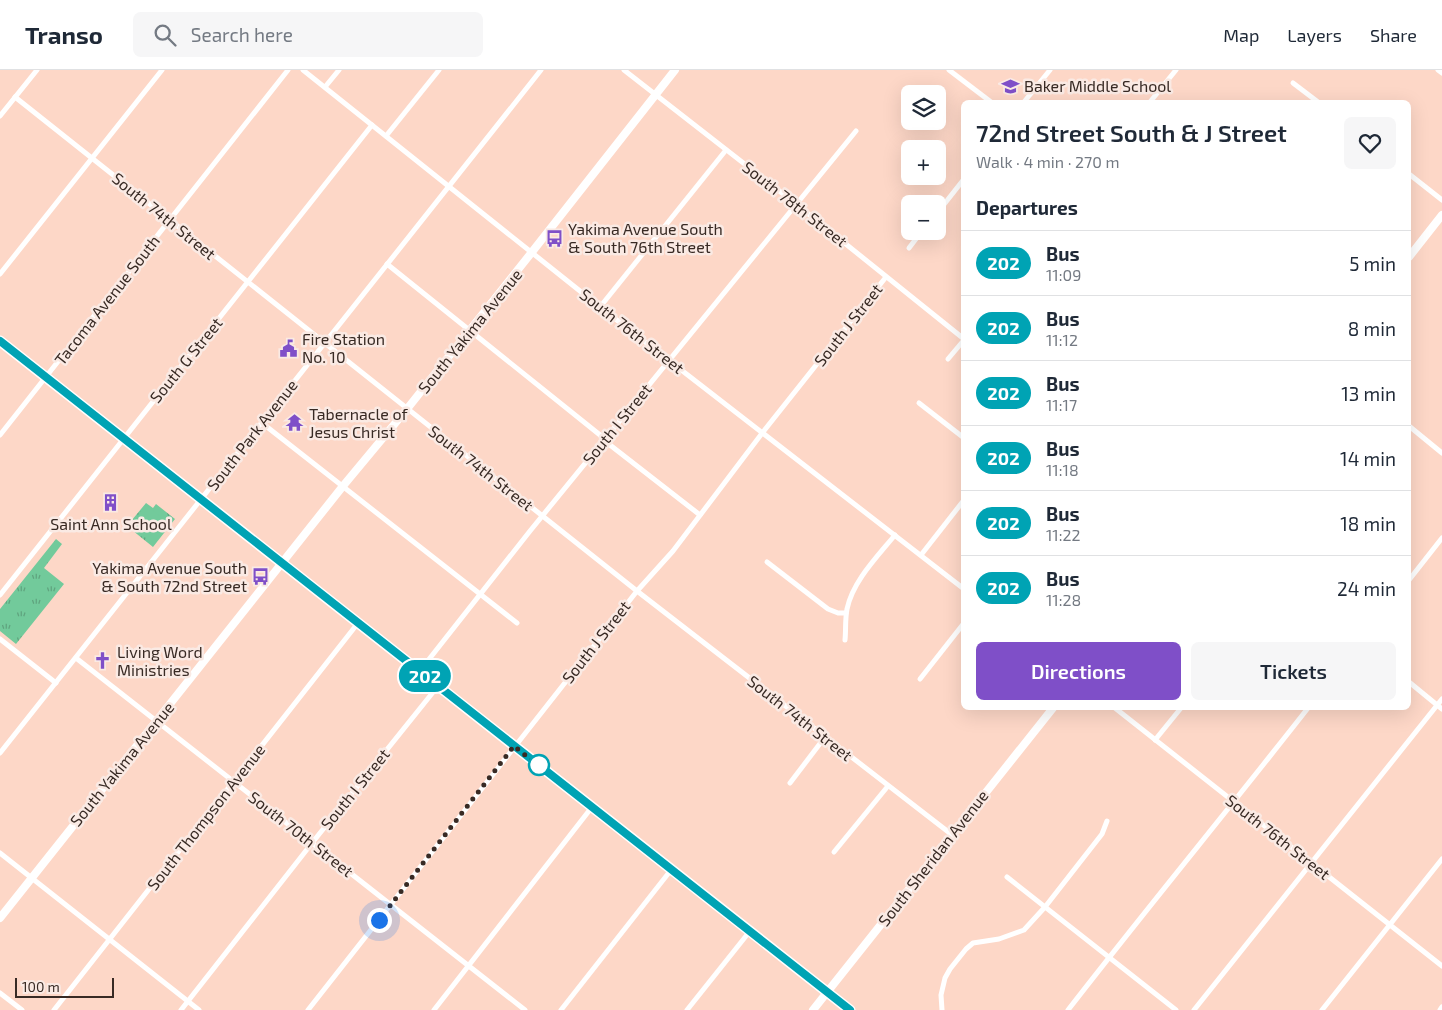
<!DOCTYPE html>
<html lang="en">
<head>
<meta charset="utf-8">
<style>
	body { margin:0; font-family:"Exo 2",sans-serif; background:#f6f6f7; color:#1f2937; height:100vh; display:flex; flex-direction:column; font-size:19px; white-space:nowrap }
	* { box-sizing:border-box; margin:0 }
	p { font-size:16px; color:#747a83 }
	.icon { flex:none; width:28px; height:28px; fill:none; stroke:currentColor; stroke-width:2; stroke-linecap:round; stroke-linejoin:round }
	.map { position:relative; flex:1; overflow:hidden }
	.details { position:absolute; left:961px; top:30px; width:450px; height:610px; display:flex; flex-direction:column; background:#fff; border-radius:8px; box-shadow:0 5px 20px #0002 }
	.details>* { flex:none }
	.badge { padding:0 10px; border-radius:16px; font-size:18px; line-height:32px }
	.controls { position:absolute; left:901px; top:15px; display:grid; gap:10px }
	.controls a { display:grid; place-items:center; width:45px; height:45px; border-radius:8px; background:#fff; box-shadow:0 5px 20px #0002; font-size:25px }
	.scale { position:absolute; left:15px; bottom:12px; width:99px; box-sizing:border-box; padding-left:5px; border:2px solid #382a24; border-top:0; font-size:14px; line-height:18px; white-space:nowrap; color:#382a24; -webkit-text-stroke:4px #faeae4; paint-order:stroke }
	.you { position:absolute; width:25px; height:25px; margin:-12px; border:4px solid #fff; border-radius:50%; background:#1a73e8; box-shadow:0 0 0 8px #1a73e833 }
	.map>.badge { position:absolute; translate:-50% -50%; box-shadow:0 0 0 2px #fff }
	h2 { padding:0 15px; font-size:19px; line-height:45px }
	.round { display:grid; place-items:center; flex:none; width:52px; height:52px; border-radius:8px; background:#f6f6f7 }
	.summary { display:flex; align-items:center; justify-content:space-between; height:85px; padding:0 15px }
	h1 { font-size:24px; font-weight:600; line-height:38px }
	.button { display:flex; gap:10px; margin-top:auto; padding:10px 15px }
	.button a { flex:1; height:58px; border-radius:8px; background:#7f4fc8; color:#fff; font-size:20px; font-weight:600; line-height:58px; text-align:center }
	.button a+a { background:#f6f6f7; color:#1f2937 }
	ul { padding:0; list-style:none }
	li { display:flex; align-items:center; gap:15px; height:65px; padding:0 15px; border-top:1px solid #e0e1e3 }
	li div { flex:1 }
	li b { display:block; font-size:19px }
	li em { font-style:normal }
	li .badge { min-width:55px; font-weight:700; text-align:center }
	header { display:flex; align-items:center; gap:30px; box-sizing:border-box; height:70px; padding:0 25px; background:#fff; border-bottom:1px solid #e0e1e3 }
	header strong { font-size:24px }
	nav { display:flex; gap:28px; margin-inline-start:auto; font-size:18px }
	.search { width:350px; height:45px; background:#f6f6f7; display:flex; align-items:center; gap:12px; box-sizing:border-box; padding:0 18px; border-radius:8px; color:#747a83; font-size:19px }
	.map>svg:first-child { display:block }
</style>
</head>
<body>
<header>
<strong>Transo</strong>
<div class="search"><svg class="icon" aria-label="search" viewBox="0 0 24 24"><circle cx="10" cy="10" r="6"/><path d="M15 15l6 6"/></svg>Search here</div>
<nav><a>Map</a><a>Layers</a><a>Share</a></nav>
</header>
<div class="map">
<svg width="1442" height="940" viewBox="0 0 1442 940">
	<defs>
		<pattern id="grass-tufts" width="24" height="20" patternUnits="userSpaceOnUse" patternTransform="scale(1.25)"><rect width="24" height="20" fill="#72ca9b"/><path d="M3 7l-1-3M5 7V3M7 7l1-3M15 17l-1-3M17 17v-4M19 17l1-3" fill="none" stroke="#5fa47e"/></pattern>
	</defs>
	<rect width="100%" height="100%" fill="#fdd7c7"/>
	<!-- grass -->
	<g fill="url(#grass-tufts)">
		<polygon points="146,433 153,438 156,434 175,449 153,477 127,456"/>
		<polygon points="56,469 62,474 44,498 64,514 16,574 0,561 0,539"/>
	</g>
	<!-- park -->
	<polygon fill="#72ca9b" points="146,435 161,447 149,462 134,450"/>
	<g fill="none" stroke-linecap="round" stroke-linejoin="round">
		<!-- street -->
		<g stroke="#fff" stroke-width="5">
			<polyline points="303,0 600,237 964,519"/>
			<polyline points="624,0 796,134 964,269"/>
			<polyline points="949,0 991,32"/>
			<polyline points="1438,0 1442,3"/>
			<polyline points="1293,13 1318,32"/>
			<polyline points="325,17 339,0"/>
			<polyline points="15,27 637,521 951,764"/>
			<polyline points="1024,32 1050,0"/>
			<polyline points="1150,32 1176,0"/>
			<polyline points="0,46 37,0"/>
			<polyline points="386,66 439,0"/>
			<polyline points="1409,104 1442,130"/>
			<polyline points="938,142 964,109"/>
			<polyline points="909,178 922,161"/>
			<polyline points="387,194 605,369 610,375 700,445"/>
			<polyline points="0,204 162,0"/>
			<polyline points="600,237 726,80"/>
			<polyline points="948,289 964,270"/>
			<polyline points="919,333 964,368"/>
			<polyline points="262,353 517,553"/>
			<polyline points="1409,356 1442,383"/>
			<polyline points="0,365 288,0"/>
			<polyline points="921,485 964,430"/>
			<polyline points="767,492 828,539 838,543 846,543"/>
			<polyline points="1409,510 1442,468"/>
			<polyline points="0,525 372,55"/>
			<polyline points="0,569 56,613"/>
			<path d="M845,570c1,-10 0,-21 2,-31 6,-28 30,-52 48,-74"/>
			<polyline points="76,588 525,940"/>
			<polyline points="419,602 530,461 856,61"/>
			<polyline points="920,609 964,553"/>
			<polyline points="1409,612 1442,639"/>
			<polyline points="1115,638 1442,896"/>
			<polyline points="1155,670 1181,638"/>
			<polyline points="0,683 541,0"/>
			<polyline points="790,713 825,667"/>
			<polyline points="834,782 888,716"/>
			<polyline points="0,783 199,940"/>
			<polyline points="1007,807 1176,940"/>
			<polyline points="0,923 22,940"/>
			<polyline points="54,940 358,553"/>
			<polyline points="181,940 312,773 438,616"/>
			<polyline points="308,940 637,521 673,481 763,362 886,207"/>
			<polyline points="434,940 592,737"/>
			<polyline points="561,940 671,800"/>
			<polyline points="687,940 750,861"/>
			<polyline points="942,940 941,925 945,908 950,899 966,879 973,873 999,869 1024,860 1045,837 1102,764 1107,751"/>
			<path d="M1068,940c79,-102 161,-201 240,-302"/>
			<polyline points="1194,940 1442,629"/>
			<polyline points="1322,940 1442,789"/>
			<polyline points="1440,940 1442,937"/>
		</g>
		<!-- secondary -->
		<g stroke="#fff" stroke-width="8">
			<polyline points="1409,187 1442,145"/>
			<polyline points="0,848 343,416 407,339 532,182 675,0"/>
			<polyline points="813,940 1053,638"/>
		</g>
		<!-- primary -->
		<polyline stroke="#fff" stroke-width="8" points="0,271 850,940"/>
	</g>
	<g fill="none" stroke-linecap="round" stroke-linejoin="round">
		<defs>
			<polyline id="line" points="0,271 850,940"/>
		</defs>
		<!-- line casing -->
		<use href="#line" stroke="#fff" stroke-width="11"/>
		<!-- line -->
		<use href="#line" stroke="#00a3b4" stroke-width="8"/>
		<!-- walk -->
		<polyline stroke="#382a24" stroke-width="5" stroke-dasharray="0 9" points="379,850 514,676 545,701 539,695"/>
	</g>
	<!-- icons -->
	<defs>
		<symbol id="school-bare" viewBox="-9 -9 18 18"><path d="M0-5L7-2L0 1L-7-2ZM-4 1L0 2.5L4 1V4Q0 6-4 4Z" fill="#7f4fc8" stroke="#faeae4" stroke-width="2.5" paint-order="stroke"/></symbol>
		<symbol id="bus-bare" viewBox="-9 -9 18 18"><path d="M-5-6H5V4H4V6H2V4H-2V6H-4V4H-5ZM-3.5-4V0h7V-4ZM-3.5 1.2v1.5H-2V1.2ZM2 1.2v1.5H3.5V1.2Z" fill="#7f4fc8" stroke="#faeae4" stroke-width="2.5" paint-order="stroke"/></symbol>
		<symbol id="civic-bare" viewBox="-9 -9 18 18"><path d="M-.6-6.5H3V-4.5H.6V-3L4-1V1h2V6H-6V1h2V-1L-.6-3ZM-1.2 2.5V6h2.4V2.5Z" fill="#7f4fc8" stroke="#faeae4" stroke-width="2.5" paint-order="stroke"/></symbol>
		<symbol id="temple-bare" viewBox="-9 -9 18 18"><path d="M0-6L5-2H3V0L6.5 2.5H4V6H1.5V3h-3V6H-4V2.5H-6.5L-3 0V-2H-5Z" fill="#7f4fc8" stroke="#faeae4" stroke-width="2.5" paint-order="stroke"/></symbol>
		<symbol id="building-bare" viewBox="-9 -9 18 18"><path d="M-4-6H4V6H1V3H-1V6H-4ZM-2.5-4.3h1.7v1.8h-1.7ZM.8-4.3h1.7v1.8H.8ZM-2.5-1h1.7V.8h-1.7ZM.8-1h1.7V.8H.8Z" fill="#7f4fc8" stroke="#faeae4" stroke-width="2.5" paint-order="stroke"/></symbol>
		<symbol id="church-bare" viewBox="-9 -9 18 18"><path d="M-1.2-6h2.4v3.5h3.3v2.4h-3.3V6h-2.4V-.1h-3.3v-2.4h3.3Z" fill="#7f4fc8" stroke="#faeae4" stroke-width="2.5" paint-order="stroke"/></symbol>
	</defs>
	<g fill-rule="evenodd">
		<use href="#school-bare" x="998" y="4" width="25" height="25"/>
		<use href="#bus-bare" x="542" y="156" width="25" height="25"/>
		<use href="#civic-bare" x="276" y="266" width="25" height="25"/>
		<use href="#temple-bare" x="282" y="340" width="25" height="25"/>
		<use href="#building-bare" x="98" y="420" width="25" height="25"/>
		<use href="#bus-bare" x="248" y="494" width="25" height="25"/>
		<use href="#church-bare" x="90" y="578" width="25" height="25"/>
	</g>
	<!-- markers -->
	<circle fill="#fff" stroke="#00a3b4" stroke-width="2.5" cx="539" cy="695" r="10"/>
	<g text-anchor="middle" stroke-width="5" stroke-linejoin="round" paint-order="stroke">
		<!-- poi labels -->
		<g font-size="16" fill="#382a24" stroke="#faeae4" text-anchor="start">
			<text x="1024" y="22">Baker Middle School</text>
			<text x="568" y="165">Yakima Avenue South<tspan x="568" dy="18">&amp; South 76th Street</tspan></text>
			<text x="302" y="275">Fire Station<tspan x="302" dy="18">No. 10</tspan></text>
			<text x="309" y="350">Tabernacle of<tspan x="309" dy="18">Jesus Christ</tspan></text>
			<text x="111" y="460" text-anchor="middle">Saint Ann School</text>
			<text x="247" y="504" text-anchor="end">Yakima Avenue South<tspan x="247" dy="18">&amp; South 72nd Street</tspan></text>
			<text x="117" y="588">Living Word<tspan x="117" dy="18">Ministries</tspan></text>
		</g>
		<!-- street labels -->
		<g font-size="16" fill="#382a24" stroke="#faeae4">
			<text transform="translate(795 134) rotate(38)" y="6">South 78th Street</text>
			<text transform="translate(164 146) rotate(39)" y="6">South 74th Street</text>
			<text transform="translate(107 230) rotate(-52)" y="6">Tacoma Avenue South</text>
			<text transform="translate(848 255) rotate(-52)" y="6">South J Street</text>
			<text transform="translate(470 261) rotate(-51)" y="6">South Yakima Avenue</text>
			<text transform="translate(632 261) rotate(38)" y="6">South 76th Street</text>
			<text transform="translate(186 290) rotate(-51)" y="6">South G Street</text>
			<text transform="translate(617 354) rotate(-51)" y="6">South I Street</text>
			<text transform="translate(252 365) rotate(-52)" y="6">South Park Avenue</text>
			<text transform="translate(481 398) rotate(38)" y="6">South 74th Street</text>
			<text transform="translate(596 572) rotate(-52)" y="6">South J Street</text>
			<text transform="translate(800 648) rotate(38)" y="6">South 74th Street</text>
			<text transform="translate(122 694) rotate(-51)" y="6">South Yakima Avenue</text>
			<text transform="translate(355 719) rotate(-51)" y="6">South I Street</text>
			<text transform="translate(206 747) rotate(-52)" y="6">South Thompson Avenue</text>
			<text transform="translate(301 764) rotate(38)" y="6">South 70th Street</text>
			<text transform="translate(1278 767) rotate(38)" y="6">South 76th Street</text>
			<text transform="translate(933 788) rotate(-52)" y="6">South Sheridan Avenue</text>
		</g>
	</g>
</svg>
<div class="controls">
<a><svg class="icon" aria-label="layers" viewBox="0 0 24 24"><path d="M12 4l9 5-9 5-9-5zM3 14l9 5 9-5"/></svg></a>
<a>+</a>
<a>−</a>
</div>
<div class="scale">100 m</div>
<div class="you" style="left:379px;top:850px"></div>
<b class="badge" style="left:425px;top:606px;background:#00a3b4;color:#fff">202</b>
<section class="details">
<div class="summary"><div><h1>72nd Street South &amp; J Street</h1><p>Walk · 4 min · 270 m</p></div><a class="round"><svg class="icon" aria-label="heart" viewBox="0 0 24 24"><path d="M12 20l-8-8c-3-5 5-10 8-4 3-6 11-1 8 4z"/></svg></a></div>
<h2>Departures</h2>
<ul>
<li><span class="badge" style="background:#00a3b4;color:#fff">202</span><div><b>Bus</b><p>11:09</p></div><em>5 min</em></li>
<li><span class="badge" style="background:#00a3b4;color:#fff">202</span><div><b>Bus</b><p>11:12</p></div><em>8 min</em></li>
<li><span class="badge" style="background:#00a3b4;color:#fff">202</span><div><b>Bus</b><p>11:17</p></div><em>13 min</em></li>
<li><span class="badge" style="background:#00a3b4;color:#fff">202</span><div><b>Bus</b><p>11:18</p></div><em>14 min</em></li>
<li><span class="badge" style="background:#00a3b4;color:#fff">202</span><div><b>Bus</b><p>11:22</p></div><em>18 min</em></li>
<li><span class="badge" style="background:#00a3b4;color:#fff">202</span><div><b>Bus</b><p>11:28</p></div><em>24 min</em></li>
</ul>
<div class="button"><a>Directions</a><a>Tickets</a></div>
</section>
</div>
</body>
</html>
